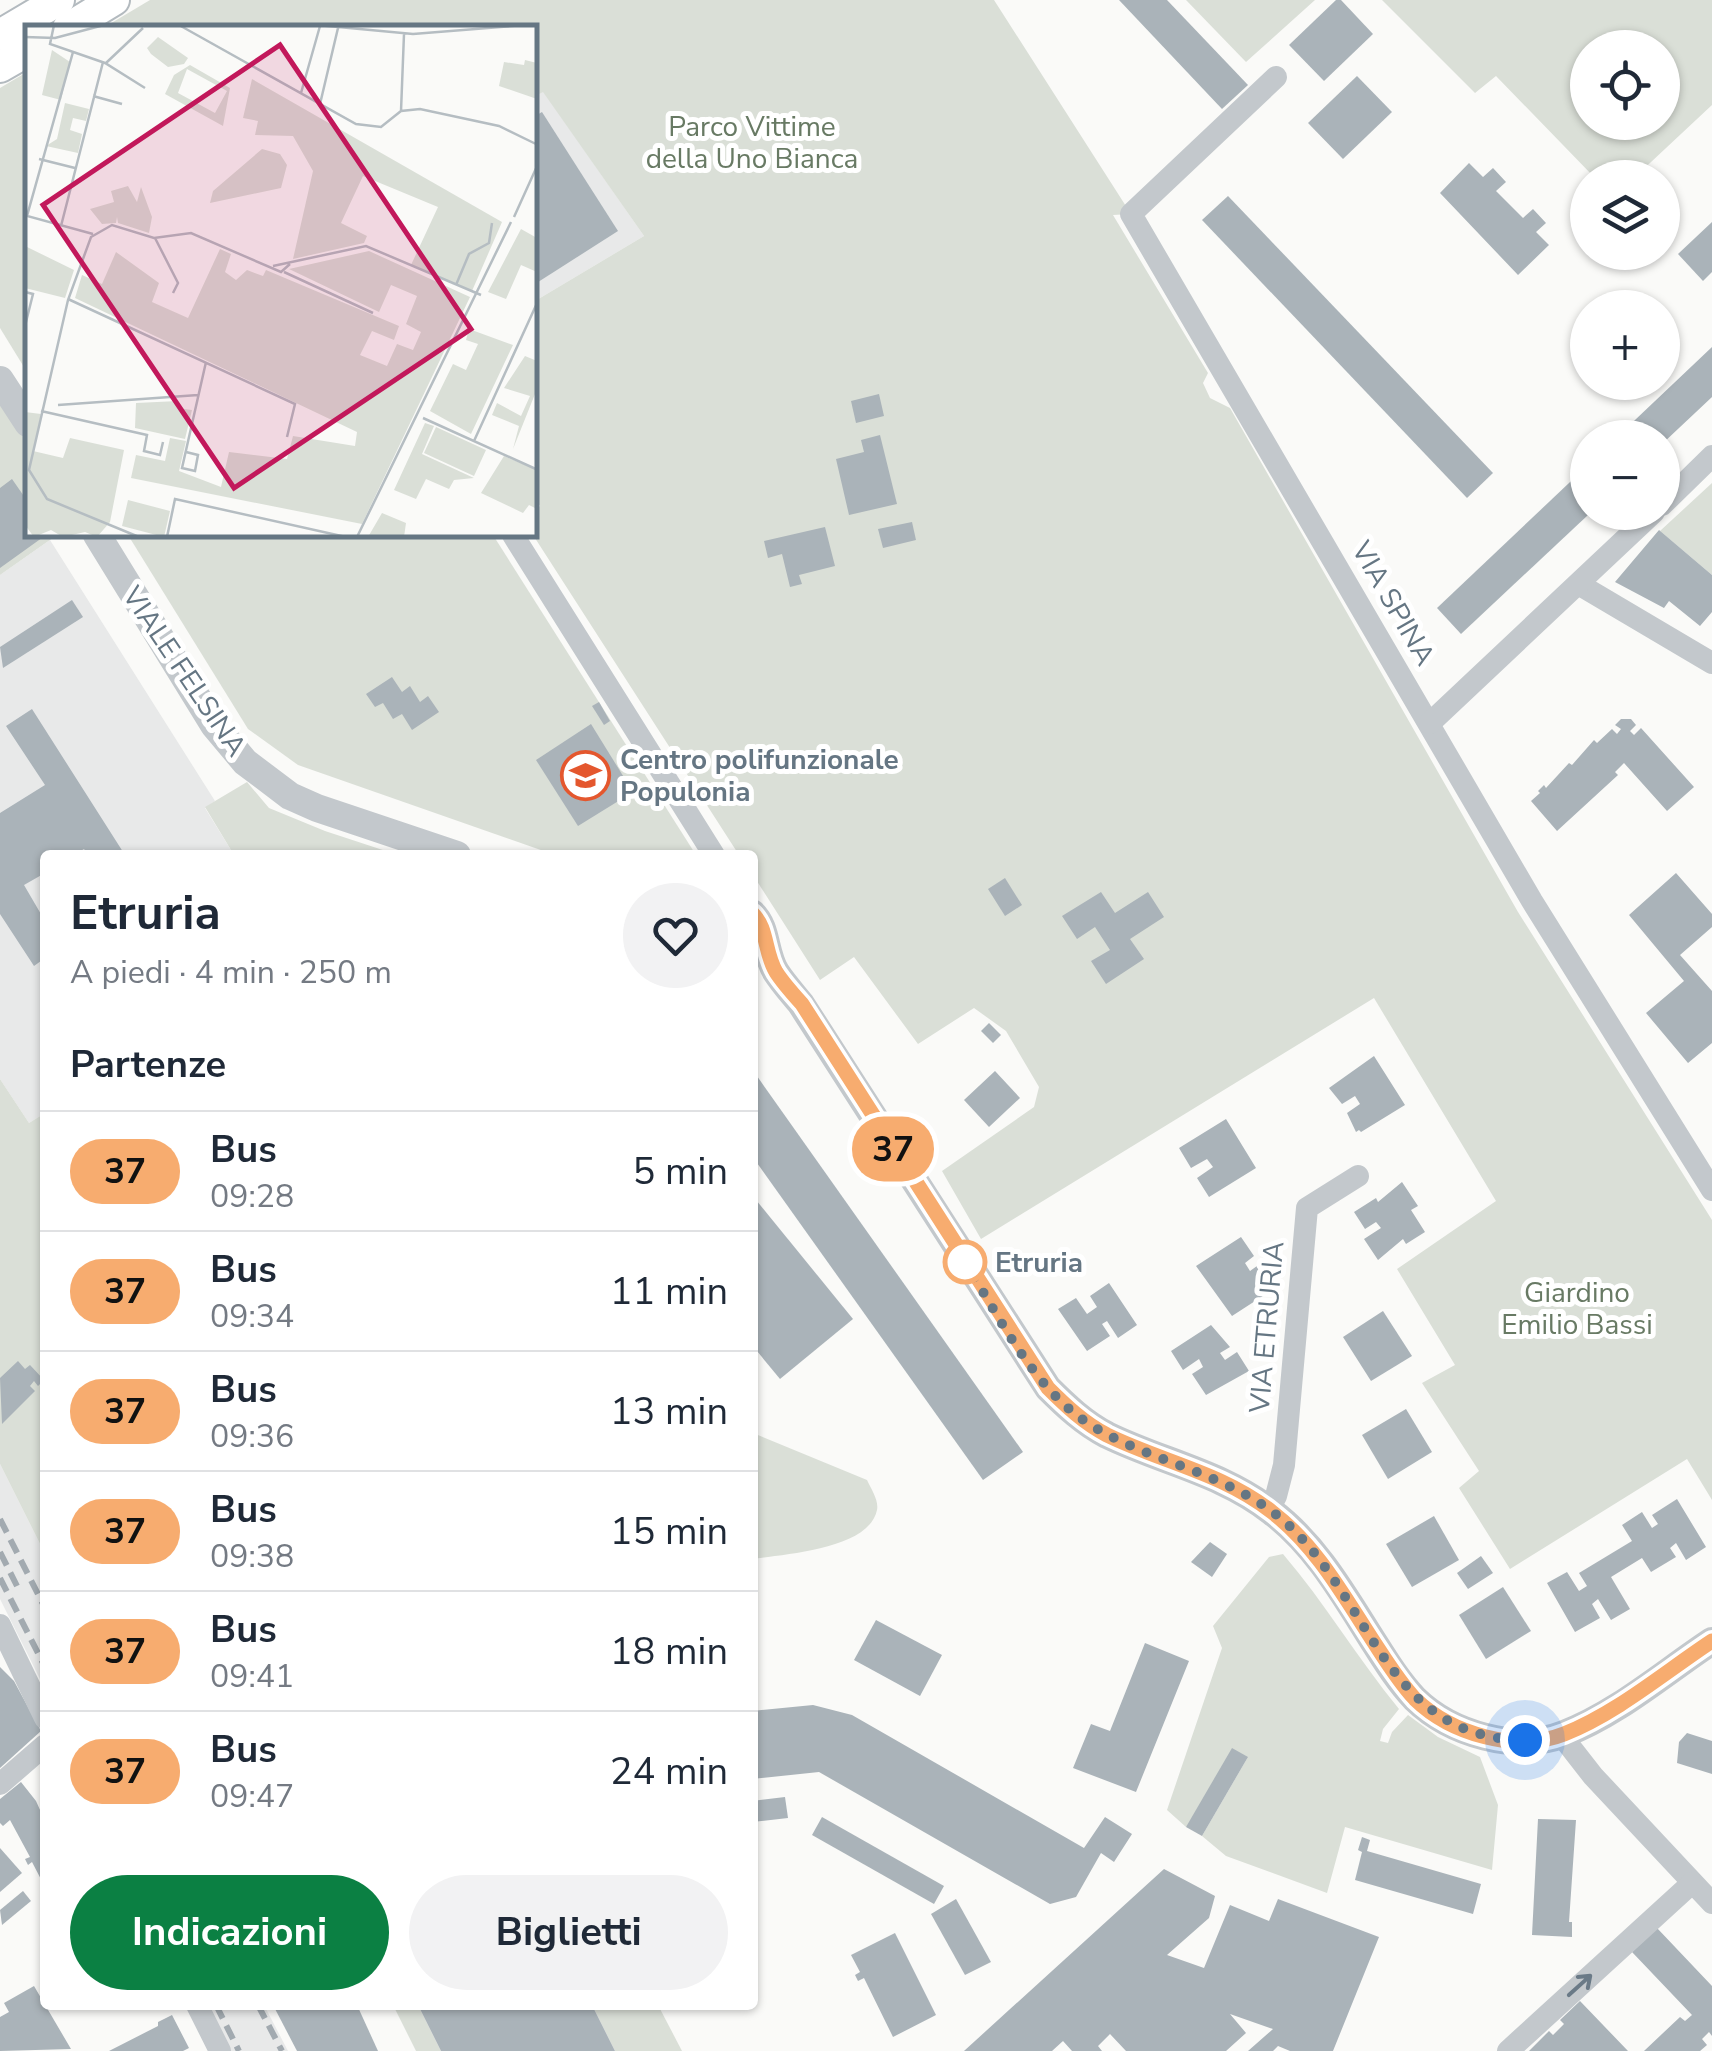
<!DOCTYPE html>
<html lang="it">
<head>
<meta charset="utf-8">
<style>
	body { margin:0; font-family:"Nunito Sans",sans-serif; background:#f2f2f3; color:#1f2937; height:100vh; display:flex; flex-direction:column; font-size:38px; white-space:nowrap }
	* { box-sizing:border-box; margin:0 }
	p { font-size:32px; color:#747a83 }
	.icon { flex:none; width:55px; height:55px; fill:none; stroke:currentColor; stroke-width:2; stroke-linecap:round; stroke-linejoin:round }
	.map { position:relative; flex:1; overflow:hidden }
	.side { position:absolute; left:40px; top:850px; width:718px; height:1160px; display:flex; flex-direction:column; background:#fff; border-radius:10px; box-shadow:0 2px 8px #0004 }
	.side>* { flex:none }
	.badge { padding:0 20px; border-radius:32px; font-size:35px; line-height:65px }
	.fabs { position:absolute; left:1570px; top:30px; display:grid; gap:20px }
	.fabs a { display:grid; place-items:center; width:110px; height:110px; border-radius:50%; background:#fff; box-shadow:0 2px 8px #0004; font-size:50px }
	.you { position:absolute; width:50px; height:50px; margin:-25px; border:8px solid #fff; border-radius:50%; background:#1a73e8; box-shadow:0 0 0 15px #1a73e833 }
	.map>.badge { position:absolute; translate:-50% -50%; box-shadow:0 0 0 5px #fff }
	h2 { padding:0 30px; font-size:38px; line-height:90px }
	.round { display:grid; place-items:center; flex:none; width:105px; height:105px; border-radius:52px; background:#f2f2f3 }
	.head { display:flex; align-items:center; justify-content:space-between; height:170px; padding:0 30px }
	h1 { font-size:48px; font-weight:700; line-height:75px }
	.action { display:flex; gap:20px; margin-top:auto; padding:20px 30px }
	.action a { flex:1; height:115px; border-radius:60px; background:#0b8043; color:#fff; font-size:40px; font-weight:700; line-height:115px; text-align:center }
	.action a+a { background:#f2f2f3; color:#1f2937 }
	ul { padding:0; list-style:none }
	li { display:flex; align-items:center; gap:30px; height:120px; padding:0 30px; border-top:2px solid #e0e1e3 }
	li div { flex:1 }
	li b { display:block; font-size:38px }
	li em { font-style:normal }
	li .badge { min-width:110px; font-weight:700; text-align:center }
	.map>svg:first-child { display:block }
</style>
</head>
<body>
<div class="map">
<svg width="1712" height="2051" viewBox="0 0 1712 2051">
	<rect width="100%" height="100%" fill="#fafaf8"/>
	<!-- built -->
	<g fill="#e8e9e9">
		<polygon points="543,91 644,236 535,301 535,96"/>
		<polygon points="50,540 215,801 205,808 234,855 45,855 45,1113 29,1123 0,1079 0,575"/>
		<polygon points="0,1464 45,1554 45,1689 0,1599"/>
		<polygon points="204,2005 264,2005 288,2051 227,2051"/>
	</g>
	<!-- green -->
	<g fill="#dadfd7" fill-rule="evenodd">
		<polygon points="150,0 994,0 1131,214 1113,215 1208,373 1203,383 1210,398 1230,408 1518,912 1712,1220 1712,1500 1687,1459 1510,1569 1459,1488 1479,1471 1422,1383 1455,1365 1397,1269 1496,1201 1374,998 981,1239 942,1171 1034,1107 1039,1087 1006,1031 974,1008 918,1044 854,957 820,980 753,875 752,855 739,855 533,535 535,510 540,506 535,499 535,301 644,236 543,92 535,96 535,28 103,28"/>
		<polygon points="1186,0 1315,0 1246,62"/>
		<path d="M1382,0h330v105l-77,72h-41l-98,-101 -21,17zM1588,48h74v74h-74z"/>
		<polygon points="27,72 27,372 0,328 0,88"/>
		<polygon points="0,391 27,434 28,535 57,535 0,575"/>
		<polygon points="1712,483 1712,575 1660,531"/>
		<polygon points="128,535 493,535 696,855 555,855 298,765 248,729"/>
		<polygon points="247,782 269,808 325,831 398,855 234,855 205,807"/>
		<polygon points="0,1079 29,1123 45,1113 45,1554 0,1464"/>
		<path d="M753,1433l114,47c4,9 12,20 10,30 -8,39 -91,44 -124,49z"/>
		<path d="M1283,1554c42,49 75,105 116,155l-16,20 -3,12 8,2 4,-11 16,-17 30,22 42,20 18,48 -6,65 -147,-43 -18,66 -101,-37 -24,-20 46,-79 -62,70 -19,-17 55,-162 -9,-22 56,-69z"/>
		<polygon points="393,2005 418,2005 441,2051 416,2051"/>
		<polygon points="592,2005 658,2005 682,2051 615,2051"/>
	</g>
	<!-- building -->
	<g fill="#aab3b9">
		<polygon points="1119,0 1167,0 1248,85 1222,109"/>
		<polygon points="1336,0 1341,0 1373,34 1324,81 1289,45"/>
		<polygon points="1357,76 1392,112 1343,159 1308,123"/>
		<polygon points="542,112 618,231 535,284 535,116"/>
		<polygon points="1469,163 1483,177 1493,168 1506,182 1496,191 1523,218 1533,209 1546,223 1536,232 1549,245 1518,275 1440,193"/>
		<polygon points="1228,196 1493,473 1467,498 1202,220"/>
		<polygon points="1712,222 1712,272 1703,281 1678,254"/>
		<polygon points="1712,347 1712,397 1662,444 1662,438 1616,438"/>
		<polygon points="879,394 884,416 856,423 851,401"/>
		<polygon points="880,435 897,504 849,515 836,459 864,452 861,440"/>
		<polygon points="1588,465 1588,515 1461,634 1437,608"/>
		<polygon points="12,479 28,502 28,535 46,535 0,568 0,488"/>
		<polygon points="912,522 916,540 883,548 878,529"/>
		<polygon points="825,527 835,566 799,575 802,584 790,587 782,554 768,558 764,541"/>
		<polygon points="1659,530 1712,575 1712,612 1700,626 1669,601 1664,608 1615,582"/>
		<polygon points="72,600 83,617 3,668 0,647"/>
		<polygon points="392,677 402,692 410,686 420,702 428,696 439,712 412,730 402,714 393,719 383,703 375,707 366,694"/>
		<polygon points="599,702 610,721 604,725 592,706"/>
		<polygon points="32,709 125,855 88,855 84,849 74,855 45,855 45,873 24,885 45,921 45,958 34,966 0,914 0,813 45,785 6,726"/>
		<polygon points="1621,719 1631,719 1636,725 1630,731 1634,735 1641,728 1694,787 1667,811 1624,763 1615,772 1618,775 1557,831 1531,801 1540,793 1538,791 1544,785 1546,788 1569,763 1572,765 1594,740 1597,743 1612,729 1617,734 1621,729 1615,725"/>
		<polygon points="591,724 633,792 578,826 536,760"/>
		<polygon points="1676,873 1712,914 1712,927 1680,955 1712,991 1712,1043 1688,1063 1646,1013 1684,981 1629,915"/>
		<polygon points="1005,878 1022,905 1005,916 988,889"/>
		<polygon points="1101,892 1115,913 1148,892 1164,917 1130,939 1144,959 1106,984 1091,961 1110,950 1095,927 1077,939 1062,916"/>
		<polygon points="989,1023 1001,1035 993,1043 981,1031"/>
		<polygon points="1374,1056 1405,1105 1361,1132 1359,1130 1356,1132 1347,1113 1360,1104 1355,1096 1342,1104 1329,1088"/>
		<polygon points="752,1069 1023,1452 983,1480 752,1156"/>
		<polygon points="995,1071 1020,1098 989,1127 964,1100"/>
		<polygon points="1226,1119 1256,1168 1209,1197 1197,1178 1213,1167 1207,1159 1191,1168 1179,1148"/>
		<polygon points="1402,1182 1418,1206 1411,1210 1425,1232 1406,1244 1403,1239 1378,1260 1364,1239 1381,1228 1376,1222 1365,1229 1354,1212 1376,1198 1378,1202"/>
		<polygon points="752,1195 853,1319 780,1379 752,1345"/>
		<polygon points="1241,1237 1254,1256 1245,1263 1250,1271 1257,1266 1269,1292 1232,1316 1196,1266"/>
		<polygon points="1109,1283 1137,1325 1118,1338 1107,1321 1102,1324 1110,1336 1087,1351 1058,1309 1076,1298 1087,1314 1097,1307 1090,1296"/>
		<polygon points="1383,1311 1412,1356 1371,1381 1343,1337"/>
		<polygon points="1211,1325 1230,1347 1220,1353 1225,1360 1237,1352 1249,1371 1206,1395 1192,1374 1203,1367 1199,1359 1183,1370 1171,1351"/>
		<polygon points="18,1361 25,1369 30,1365 44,1380 38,1386 34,1381 30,1386 35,1391 2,1424 0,1378"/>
		<polygon points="1406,1409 1432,1452 1388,1479 1362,1435"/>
		<polygon points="1677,1499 1706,1547 1686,1560 1676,1543 1670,1548 1676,1557 1651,1572 1642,1558 1611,1577 1630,1609 1611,1620 1598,1599 1592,1604 1600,1618 1575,1632 1547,1583 1567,1572 1579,1591 1587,1586 1579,1573 1632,1541 1622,1525 1642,1512 1652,1528 1658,1524 1652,1515"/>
		<polygon points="1434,1516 1459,1560 1412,1587 1386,1544"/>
		<polygon points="1210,1542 1227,1554 1212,1577 1191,1562"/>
		<polygon points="1481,1556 1493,1573 1468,1589 1457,1573"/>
		<polygon points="1503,1587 1531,1631 1486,1659 1459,1615"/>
		<polygon points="876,1620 942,1655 920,1696 854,1660"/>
		<polygon points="1145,1643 1189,1661 1136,1792 1073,1768 1091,1724 1110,1731"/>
		<polygon points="0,1667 14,1681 41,1731 0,1768"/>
		<polygon points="813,1705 852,1715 1084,1848 1105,1817 1132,1834 1114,1862 1101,1853 1076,1897 1050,1904 819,1772 752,1779 752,1711"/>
		<polygon points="1687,1733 1712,1741 1712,1774 1677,1763 1679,1742"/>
		<polygon points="1232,1748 1248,1757 1202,1836 1186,1827"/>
		<polygon points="21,1782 36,1801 45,1821 45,1887 32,1862 28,1865 25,1859 30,1857 10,1820 3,1826 0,1823 0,1799"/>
		<polygon points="785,1797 788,1818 752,1822 752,1801"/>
		<polygon points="822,1817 944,1886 934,1904 812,1835"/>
		<polygon points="1538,1819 1576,1820 1569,1922 1572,1922 1572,1937 1532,1935"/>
		<polygon points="1362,1837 1370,1840 1367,1851 1481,1884 1473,1914 1355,1880 1362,1852 1358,1850"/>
		<polygon points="0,1848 22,1873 0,1892"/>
		<polygon points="1164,1869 1215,1896 1209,1918 1167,1955 1204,1968 1230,1905 1269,1921 1278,1899 1379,1937 1333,2051 1290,2051 1278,2046 1273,2051 1248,2051 1273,2029 1230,2014 1246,2033 1226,2051 1126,2051 1110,2034 1098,2046 1102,2051 1072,2051 1063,2041 1052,2051 964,2051"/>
		<polygon points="23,1891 31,1901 2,1925 0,1910"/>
		<polygon points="956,1899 991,1962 965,1975 931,1914"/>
		<polygon points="1657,1928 1712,1986 1712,2036 1709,2032 1702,2039 1707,2045 1700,2051 1644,2051 1680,2017 1685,2021 1692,2015 1632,1952"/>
		<polygon points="895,1933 936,2015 893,2037 864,1978 858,1981 855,1975 860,1972 851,1955"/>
		<polygon points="34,1986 71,2049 0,2051 0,2017 9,2012 4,2003"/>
		<polygon points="1580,2001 1628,2051 1529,2051 1549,2031 1553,2035 1564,2024 1560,2020"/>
		<polygon points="273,2005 357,2005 378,2051 297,2051"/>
		<polygon points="418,2005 592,2005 615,2051 441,2051"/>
		<polygon points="172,2015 189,2048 183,2051 109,2051 158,2026 158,2022"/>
	</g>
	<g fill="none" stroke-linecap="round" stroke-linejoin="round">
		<defs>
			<g id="secondary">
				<polyline points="68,28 114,0"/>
				<polyline points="0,35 59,0"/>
				<polyline points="0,67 28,51"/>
			</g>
		</defs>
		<!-- secondary casing -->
		<use href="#secondary" stroke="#b3babf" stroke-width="34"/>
		<!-- minor -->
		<g stroke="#c3c8cc" stroke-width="22">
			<polyline points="1276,77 1131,214 1532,901 1712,1190"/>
			<polyline points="1662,505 1712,456"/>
			<polyline points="513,535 714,855"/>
			<polyline points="1580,585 1712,663"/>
			<polyline points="1430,723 1654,512"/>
			<polyline points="1269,1509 1276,1496 1284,1465 1307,1208 1358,1176"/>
			<polyline points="0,1625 45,1718"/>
			<polyline points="1561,1735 1593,1776 1712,1903"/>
			<polyline points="0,1784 45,1745"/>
			<polyline points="197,2005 220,2051"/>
			<polyline points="1508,2051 1692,1883"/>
		</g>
		<!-- tertiary -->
		<g stroke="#c3c8cc" stroke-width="28">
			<polyline points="0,380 28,423"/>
			<polyline points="97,535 214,725 245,762 290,796 317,808 457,855"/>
			<path d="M752,913c16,15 12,40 24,59 7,11 17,22 25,32l247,384c18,18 36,35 59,47 55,27 116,38 165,77 45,34 73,85 103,132 12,19 24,38 40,55 36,35 101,54 149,35 53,-20 101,-62 148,-93"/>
		</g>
		<!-- secondary -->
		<use href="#secondary" stroke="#fff" stroke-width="30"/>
		<!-- rail -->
		<g stroke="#a2aab0" stroke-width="6" stroke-dasharray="15 8" stroke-linecap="butt">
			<polyline points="0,1519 45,1608"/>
			<polyline points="0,1552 18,1588"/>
			<polyline points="0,1578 45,1667"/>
			<polyline points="216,2005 239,2051"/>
			<polyline points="258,2005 282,2051"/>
		</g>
	</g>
	<!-- one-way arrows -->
	<defs><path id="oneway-shaft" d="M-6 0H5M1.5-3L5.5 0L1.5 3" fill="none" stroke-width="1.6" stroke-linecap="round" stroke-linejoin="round" transform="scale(2.5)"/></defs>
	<use stroke="#6a7a87" href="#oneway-shaft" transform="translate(1580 1985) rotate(-42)"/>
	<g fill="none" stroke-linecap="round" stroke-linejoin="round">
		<defs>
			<path id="line" d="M752,913c16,15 12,39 24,59 7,11 17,22 26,32l246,384c18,18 36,35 59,47 55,27 116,38 165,77 47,36 75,90 107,138 11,17 22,34 36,49 36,35 101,54 149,35 53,-21 101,-62 148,-93"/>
		</defs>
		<!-- line casing -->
		<use href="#line" stroke="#fff" stroke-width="22"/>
		<!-- line -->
		<use href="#line" stroke="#f7ac6f" stroke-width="15"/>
		<!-- walk -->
		<path stroke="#657683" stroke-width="10" stroke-dasharray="0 18" d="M965,1262c35,56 70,130 129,165 62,37 134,46 190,94 88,77 101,218 241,219"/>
	</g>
	<!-- icons -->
	<defs>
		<symbol id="school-ring" viewBox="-11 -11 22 22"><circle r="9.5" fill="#fff" stroke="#e4572e" stroke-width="1.5"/><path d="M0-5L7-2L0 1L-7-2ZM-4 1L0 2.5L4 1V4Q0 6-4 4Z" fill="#e4572e"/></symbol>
	</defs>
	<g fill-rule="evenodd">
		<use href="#school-ring" x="558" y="748" width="55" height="55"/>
	</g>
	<!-- markers -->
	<circle fill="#fff" stroke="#f7ac6f" stroke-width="5" cx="965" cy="1262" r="20"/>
	<g text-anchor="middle" stroke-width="10" stroke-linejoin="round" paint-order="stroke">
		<!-- park labels -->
		<g font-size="28" fill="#687a64" stroke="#fff">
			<text x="752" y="136">Parco Vittime<tspan x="752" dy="32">della Uno Bianca</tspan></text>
			<text x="1577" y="1302">Giardino<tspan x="1577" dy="32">Emilio Bassi</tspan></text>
		</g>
		<!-- street labels -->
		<g font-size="28" fill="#657683" stroke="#fff">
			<text transform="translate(1394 603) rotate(60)" y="10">VIA SPINA</text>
			<text transform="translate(185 671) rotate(56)" y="10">VIALE FELSINA</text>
			<text transform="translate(1266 1327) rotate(-85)" y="10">VIA ETRURIA</text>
		</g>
		<!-- poi labels -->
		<g font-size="28" font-weight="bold" fill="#657683" stroke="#fff" text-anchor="start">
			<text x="620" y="769">Centro polifunzionale<tspan x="620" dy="32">Populonia</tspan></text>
		</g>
		<!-- stop labels -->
		<g font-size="28" font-weight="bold" fill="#657683" stroke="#fff" text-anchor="start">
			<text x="995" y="1272">Etruria</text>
		</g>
	</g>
	<!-- overview -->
	<g transform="translate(25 25)">
		<rect width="512" height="512" fill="#fafaf8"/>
		<path d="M133,12l30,21 -4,6 -16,3 -17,-13 -4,-6zM27,25l18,12 -9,38 -19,-5zM500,35l12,3v36l-38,-13 5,-24 20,3zM165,40l40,23 -7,38 -58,-32 9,-19zM162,44l40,22 -12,22 -37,-20zM227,54l250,143 -30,69 -61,-26 27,-58 -75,-31 -22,47 26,13 -3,7 -71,16 20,-88 -20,-35 -38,-1 3,-14 -15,-3zM40,78l24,6 -3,12 -13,-3 -3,12 12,4 -4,19 -32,-7 11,-7zM237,124l18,5 7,11 -6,23 -71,15 3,-12zM103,161l9,16 4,-15 11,30 -3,16 -31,-10 -1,-6 -1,6 -14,1 -12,-15 24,-7 -3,-11zM496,204l16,9v34l-16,-7 -15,34 -18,-7zM0,221l49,24 -9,28 -40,-10zM195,224l11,5 -6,18 11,8 11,-10 16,6 3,-6 133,56 -5,14 -22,-9 -12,24 27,11 10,-22 16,6 8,-18 -15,-8 11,-28 -26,-11 -12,27 -90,-43 80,-18 101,46 -108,227 -231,-46 5,-23 29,6 5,-23 16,3 -7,30 42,16 8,-35 58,7 6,-23 62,10 2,-14 -282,-134 7,-23 20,9 14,-32 43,31 -7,19 36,16zM444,304l44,16 -42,89 -41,-23 23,-47 13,6 12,-26 -12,-4zM500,331l12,5v28l-24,60 6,-23 -27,-11 5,-12 24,13 9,-20 -26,-8zM153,376l-1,7 15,2 -7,29 -50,-11 1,-25zM0,387l16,2 -8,37 30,7 7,-20 54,12 -14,72 -13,15 -12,-5 -22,5 -12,-7 -17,7 -9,-12zM400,398l9,3 -12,28 52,24 -20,2 -5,9 -23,-10 -10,20 -22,-9zM411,402l50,23 -12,26 -50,-23zM479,431l33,14v39l-8,-4 -6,8 -42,-20zM103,475l42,11 -6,26 -42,-11zM357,488l24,10 -2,14h-36z" fill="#dadfd7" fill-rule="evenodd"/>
		<path fill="none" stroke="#b5bdc2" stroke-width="2.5" d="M29,0l-4,19 55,19 40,25M154,0l177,99 25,3 20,-16 19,-2 79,17 39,19M292,0l96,9 111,-9M0,12l30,1 49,-13M48,27l-46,164 66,18M81,38l37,-35M276,68l19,-67M68,71l29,8M295,79l18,-76M376,86l3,-77M14,134l36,9M489,192l24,-53M36,201l42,-164M130,213l23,45 -5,10M248,241l93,-20 115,49M259,247l89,41M431,260l13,-31 20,-11 3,-20M0,267l8,2 -8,32M43,274l227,105 -8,33M33,380l140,-10M16,386l106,24 -3,16 16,4 3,-13M398,393l115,52M449,416l64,-140M161,427l12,3 -3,16 -13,-3 24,-106M114,512l-92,-38 -18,-29 39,-170 23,-63 21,-12 42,13 37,-5 90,39 9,-8M142,512l8,-38 171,38M332,512l154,-315"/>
		<path fill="#c2185b" fill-opacity="0.15" stroke="#c2185b" stroke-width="5" d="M255,20l191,284 -237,159 -191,-283z"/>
		<rect width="512" height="512" fill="none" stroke="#657683" stroke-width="5"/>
	</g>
</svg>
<div class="fabs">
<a><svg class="icon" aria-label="locate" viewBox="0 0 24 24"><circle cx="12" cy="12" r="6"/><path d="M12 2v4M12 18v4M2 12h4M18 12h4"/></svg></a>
<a><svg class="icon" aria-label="layers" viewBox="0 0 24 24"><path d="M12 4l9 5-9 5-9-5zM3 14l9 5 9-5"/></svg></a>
<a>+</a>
<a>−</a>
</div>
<div class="you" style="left:1525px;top:1740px"></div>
<b class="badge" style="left:893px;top:1149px;background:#f7ac6f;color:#111">37</b>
<section class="side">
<div class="head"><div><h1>Etruria</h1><p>A piedi · 4 min · 250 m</p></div><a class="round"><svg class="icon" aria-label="heart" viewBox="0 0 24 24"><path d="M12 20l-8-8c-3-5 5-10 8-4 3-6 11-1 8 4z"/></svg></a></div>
<h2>Partenze</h2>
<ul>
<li><span class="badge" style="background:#f7ac6f;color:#111">37</span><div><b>Bus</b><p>09:28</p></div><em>5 min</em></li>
<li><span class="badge" style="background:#f7ac6f;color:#111">37</span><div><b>Bus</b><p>09:34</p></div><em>11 min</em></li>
<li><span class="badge" style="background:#f7ac6f;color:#111">37</span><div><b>Bus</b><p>09:36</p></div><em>13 min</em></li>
<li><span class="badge" style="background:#f7ac6f;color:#111">37</span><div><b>Bus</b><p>09:38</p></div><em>15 min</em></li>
<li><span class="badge" style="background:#f7ac6f;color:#111">37</span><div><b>Bus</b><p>09:41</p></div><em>18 min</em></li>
<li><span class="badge" style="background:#f7ac6f;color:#111">37</span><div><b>Bus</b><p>09:47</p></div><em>24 min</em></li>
</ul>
<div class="action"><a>Indicazioni</a><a>Biglietti</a></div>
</section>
</div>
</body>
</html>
